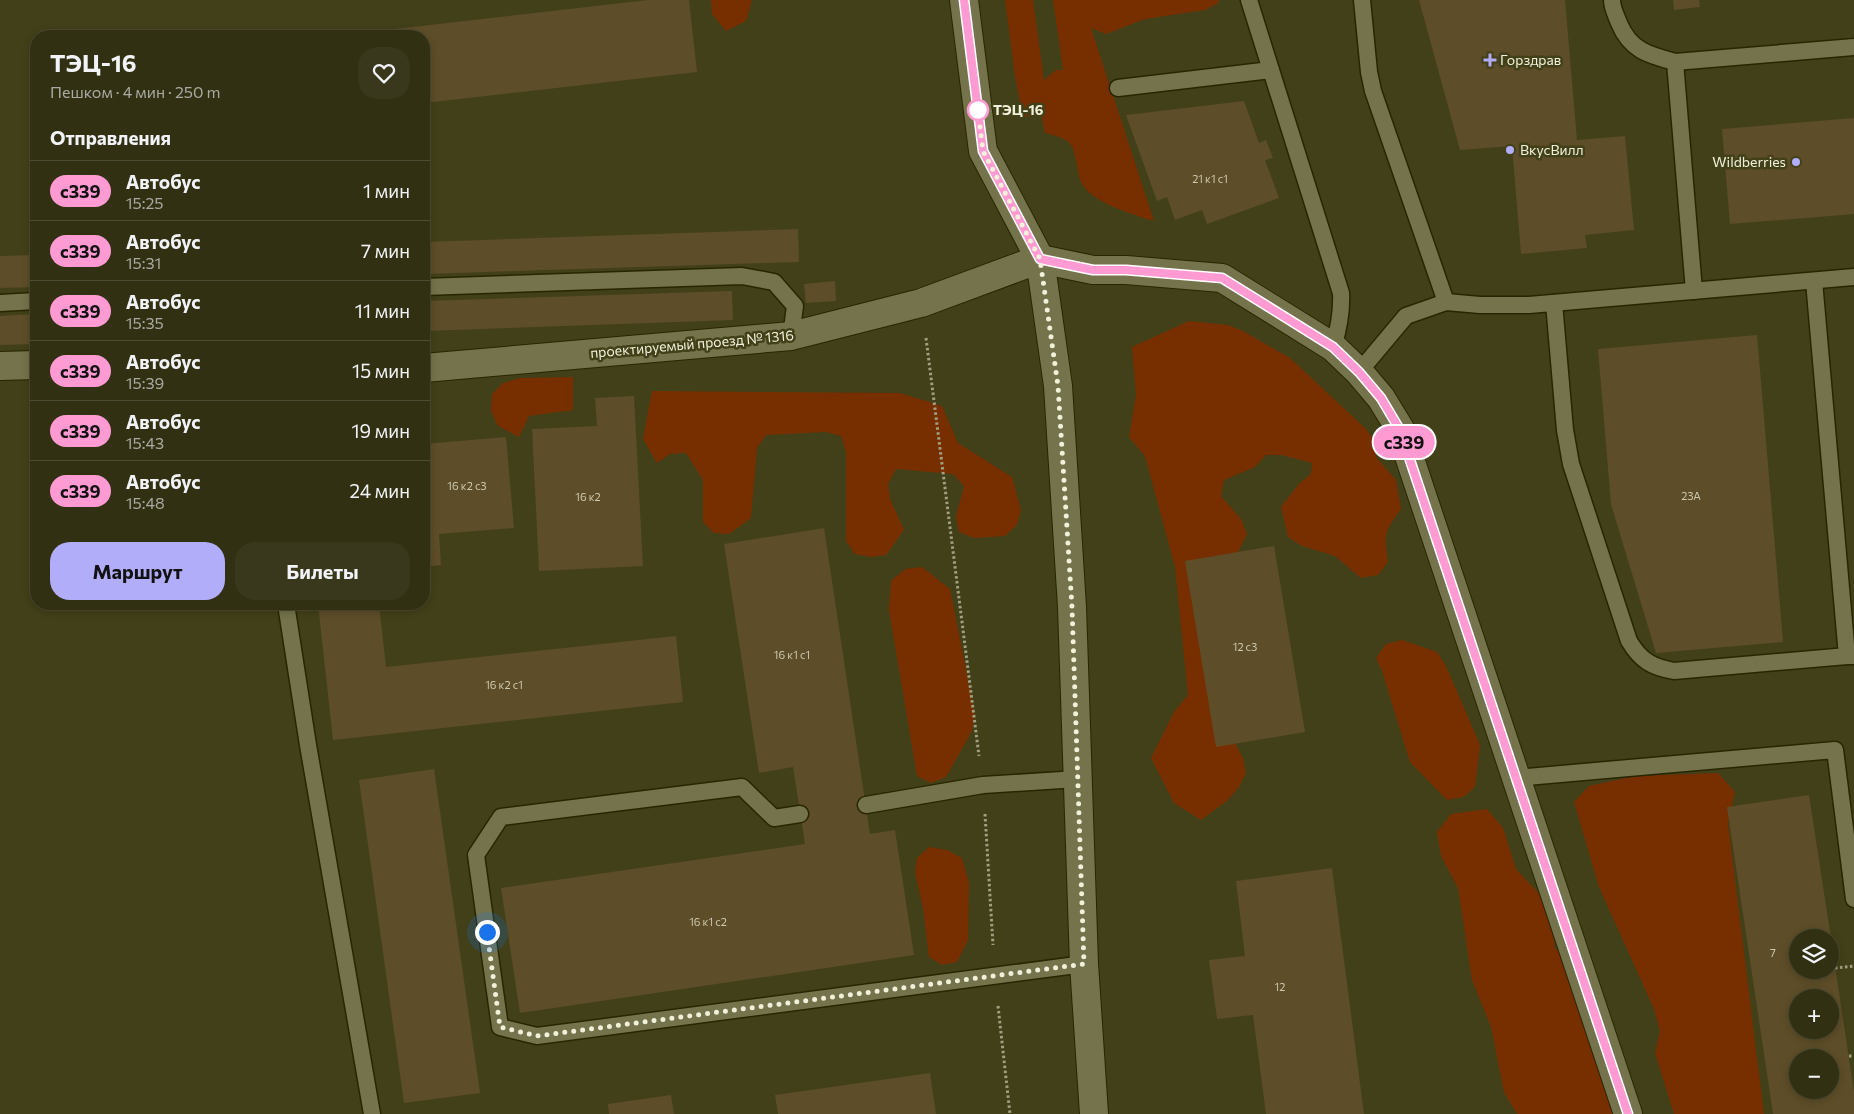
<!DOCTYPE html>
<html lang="ru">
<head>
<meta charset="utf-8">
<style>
	body { margin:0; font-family:Commissioner,sans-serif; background:#3a381c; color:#f1f3f6; height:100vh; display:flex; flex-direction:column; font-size:19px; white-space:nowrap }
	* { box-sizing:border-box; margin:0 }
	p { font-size:16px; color:#a8a9a0 }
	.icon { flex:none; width:28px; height:28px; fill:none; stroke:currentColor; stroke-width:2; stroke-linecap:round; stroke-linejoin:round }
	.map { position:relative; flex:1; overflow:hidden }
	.drawer { position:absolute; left:30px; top:30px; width:400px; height:580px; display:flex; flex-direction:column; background:#323013; border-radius:20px; box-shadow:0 2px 8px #0003,0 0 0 1px #4d4b33 }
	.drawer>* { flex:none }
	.badge { padding:0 10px; border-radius:16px; font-size:18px; line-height:32px }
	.fabs { position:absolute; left:1789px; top:929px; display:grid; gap:10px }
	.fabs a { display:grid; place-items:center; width:50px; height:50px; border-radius:50%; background:#323013; box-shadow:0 2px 8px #0003,0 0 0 1px #4d4b33; font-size:25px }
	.you { position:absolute; width:25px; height:25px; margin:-12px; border:4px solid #fff; border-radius:50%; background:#1a73e8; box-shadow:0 0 0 8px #1a73e833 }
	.map>.badge { position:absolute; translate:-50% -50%; box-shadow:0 0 0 2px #fff }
	h2 { padding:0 20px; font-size:19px; line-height:45px }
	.round { display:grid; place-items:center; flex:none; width:52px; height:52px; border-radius:20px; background:#3a381c }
	.overview { display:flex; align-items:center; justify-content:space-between; height:85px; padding:0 20px }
	h1 { font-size:24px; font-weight:700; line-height:38px }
	.button { display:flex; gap:10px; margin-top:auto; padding:10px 20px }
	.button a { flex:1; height:58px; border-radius:20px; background:#b2adf9; color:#111; font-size:20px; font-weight:700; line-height:58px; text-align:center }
	.button a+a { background:#3a381c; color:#f1f3f6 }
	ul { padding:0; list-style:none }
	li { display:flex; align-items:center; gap:15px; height:60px; padding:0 20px; border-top:1px solid #4d4b33 }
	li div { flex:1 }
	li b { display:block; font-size:19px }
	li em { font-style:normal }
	li .badge { min-width:55px; font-weight:700; text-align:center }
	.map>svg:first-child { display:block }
</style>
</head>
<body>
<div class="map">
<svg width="1854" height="1114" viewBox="0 0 1854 1114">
	<rect width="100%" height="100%" fill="#424019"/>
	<!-- green -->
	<g fill="#782f00">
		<polygon points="711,0 752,0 746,21 726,31 712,14"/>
		<path d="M1005,0h28l11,80 12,-10h7l-10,-70h166l-1,3 -13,7 -60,9 -39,15 -15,-6 63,193c-20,-6 -61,-18 -72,-37 -6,-11 -5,-38 -15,-43 -6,-4 -14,-6 -22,-8l-4,-19 -18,3 -8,-40z"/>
		<path d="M1189,321l39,4 15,6 47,27 75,70 10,13 1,16 20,23 5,29c-17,23 -17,25 -13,53l-10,13 -17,3 -26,-22 -33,-10 -14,-9 -7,-30 18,-23 12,-10 1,-11 -30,-8h-16l-11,12 -31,13 -3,16 20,23 6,15 -14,28 -5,168 15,28 3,15 -7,14 -11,13 -27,20 -27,-17 -23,-45 23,-46 14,-17 -13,-128 -30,-111 -16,-19 7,-42 -4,-48z"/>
		<polygon points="573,377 573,410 529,416 519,437 498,426 491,411 492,394 503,383 520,378"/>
		<polygon points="652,391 900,393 942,406 958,443 1012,477 1021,510 1017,525 1005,536 974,538 959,532 956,517 964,486 953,474 896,469 888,484 890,499 904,530 886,555 871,557 855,554 846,541 846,452 841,436 826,432 766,435 757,448 751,518 729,534 714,533 703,522 703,480 686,453 670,454 657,463 643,439"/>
		<polygon points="922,567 950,589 975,715 972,731 946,777 931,783 917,776 889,610 891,581 905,569"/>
		<polygon points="1402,640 1437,652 1446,666 1480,745 1475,787 1463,797 1447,800 1410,762 1382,671 1376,658 1386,644"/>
		<polygon points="1718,773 1735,792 1728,823 1764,1114 1674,1114 1655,1053 1660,1031 1654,1009 1599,887 1574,802 1589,786 1635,776"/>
		<polygon points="1487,809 1503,828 1516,869 1548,903 1555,948 1572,964 1615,1114 1517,1114 1504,1092 1491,1027 1472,980 1458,888 1441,856 1437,832 1451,814"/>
		<polygon points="929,847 947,850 962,858 969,883 968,940 957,962 942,965 929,957 923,908 915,872 917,858"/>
	</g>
	<!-- building -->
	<g fill="#5d4d28" fill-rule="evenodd">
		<polygon points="648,0 689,0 697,72 424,103 424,36 335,36"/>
		<polygon points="1419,0 1565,0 1577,140 1625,136 1634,230 1585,235 1587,248 1521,254 1512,146 1460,150"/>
		<polygon points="1673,0 1699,0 1700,7 1674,10"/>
		<polygon points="1244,101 1259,143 1266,140 1273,158 1265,160 1279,198 1207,224 1202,210 1175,220 1167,197 1157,201 1126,115"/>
		<polygon points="1854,118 1854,214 1730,224 1722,129"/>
		<polygon points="798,229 799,262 424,274 424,242"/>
		<polygon points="36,255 36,287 0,288 0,256"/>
		<polygon points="835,281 836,301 806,303 804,284"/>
		<polygon points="732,291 733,320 424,331 424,301"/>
		<polygon points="36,314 36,344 0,345 0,316"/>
		<polygon points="1757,335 1783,642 1656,653 1611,504 1598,349"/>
		<polygon points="634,396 643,566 539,571 532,429 597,426 595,398"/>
		<polygon points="506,437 514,528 439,534 441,565 424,567 424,444"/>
		<polygon points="824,528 870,834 895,830 914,955 520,1013 501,888 805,844 793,767 759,773 724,544"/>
		<polygon points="1274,546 1305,732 1216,747 1185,561"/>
		<polygon points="318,604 379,604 386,667 676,636 683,702 333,740"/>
		<polygon points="434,769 480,1093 404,1103 359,780"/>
		<path d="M1809,795l22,143h-33v32h32l1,-31 23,153v22h-81l-46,-307zM1798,998h32v32h-32zM1798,1058h32v32h-32z"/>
		<polygon points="1332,868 1364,1114 1266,1114 1253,1015 1217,1019 1209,960 1245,956 1236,881"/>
		<polygon points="930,1073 936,1114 778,1114 775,1095"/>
		<polygon points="671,1095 674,1114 609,1114 608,1104"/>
	</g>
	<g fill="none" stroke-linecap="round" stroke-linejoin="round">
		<defs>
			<g id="service">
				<path d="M1249,0l92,293c1,20 -2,35 -8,54"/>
				<polyline points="1362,0 1369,72 1373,91 1446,302"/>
				<path d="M1612,0c0,8 4,15 7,23 11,27 29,32 56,39l19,229"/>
				<polyline points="1675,62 1854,47"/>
				<polyline points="1118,88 1271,70"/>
				<polyline points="1814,281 1847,656 1854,656"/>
				<polyline points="424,287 742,276 774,282 795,306 791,336"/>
				<polyline points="0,303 36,301"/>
				<path d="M1554,303l11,127 6,34 58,177c12,20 23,26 45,30l173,-15"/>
				<polyline points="1359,372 1406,316 1446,302 1480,305 1529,305 1854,277"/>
				<polyline points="286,604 308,745 372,1114"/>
				<polyline points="1515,778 1835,750 1854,899"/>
				<polyline points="866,805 983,785 1077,779"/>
				<polyline points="800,814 774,818 742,787 501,817 476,855 500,1027 537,1036 1084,964"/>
			</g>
			<g id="minor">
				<polyline points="0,366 36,365"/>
				<polyline points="424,368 791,336 921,303 1040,259 1058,386 1072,607 1084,964 1094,1114"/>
			</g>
			<polyline id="tertiary" points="964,0 983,151 1040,259 1093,270 1126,270 1222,278 1333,347 1359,372 1381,398 1400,429 1628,1114"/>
		</defs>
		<!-- service casing -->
		<use href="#service" stroke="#282600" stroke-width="19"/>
		<!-- minor casing -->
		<use href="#minor" stroke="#282600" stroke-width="30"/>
		<!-- tertiary casing -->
		<use href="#tertiary" stroke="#282600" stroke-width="30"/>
		<!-- path -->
		<g stroke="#a0a082" stroke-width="3" stroke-dasharray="2.5 2.5" stroke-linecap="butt">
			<polyline points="926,338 979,756"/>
			<polyline points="985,814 993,945"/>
			<polyline points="1835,968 1854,966"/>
			<polyline points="998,1006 1010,1114"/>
			<polyline points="1849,1056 1854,1056"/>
		</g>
		<!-- service -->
		<use href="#service" stroke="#74734b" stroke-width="16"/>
		<!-- minor -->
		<use href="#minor" stroke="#74734b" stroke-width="28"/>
		<!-- tertiary -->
		<use href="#tertiary" stroke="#74734b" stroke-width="28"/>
	</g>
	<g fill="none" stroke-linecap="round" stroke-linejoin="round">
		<defs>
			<polyline id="line" points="964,0 983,151 1040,259 1093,270 1126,270 1222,278 1333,347 1359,372 1381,398 1400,430 1628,1114"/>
		</defs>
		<!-- line casing -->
		<use href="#line" stroke="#fff" stroke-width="11"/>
		<!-- line -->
		<use href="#line" stroke="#ff9ad2" stroke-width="8"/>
		<!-- walk -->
		<polyline stroke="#f1f1db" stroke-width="5" stroke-dasharray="0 9" points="487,932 500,1027 537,1036 1084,964 1072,607 1058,386 1040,259 983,151 978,110"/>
	</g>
	<!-- markers -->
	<g fill="#b2adf9" stroke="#424019" stroke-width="2">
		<path d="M1487.5 52.5h5v5h5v5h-5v5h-5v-5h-5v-5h5z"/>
		<circle cx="1510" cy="150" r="5"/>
		<circle cx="1796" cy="162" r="5"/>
	</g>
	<circle fill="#fff" stroke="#ff9ad2" stroke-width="2.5" cx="978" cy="110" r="10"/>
	<g text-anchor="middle" stroke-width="5" stroke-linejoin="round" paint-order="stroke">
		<!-- number labels -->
		<g font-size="11" fill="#ccc8ae">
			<text x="1210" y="183">21 к1 с1</text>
			<text x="467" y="490">16 к2 с3</text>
			<text x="1691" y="500">23А</text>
			<text x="588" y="501">16 к2</text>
			<text x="1245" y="651">12 с3</text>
			<text x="792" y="659">16 к1 с1</text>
			<text x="504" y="689">16 к2 с1</text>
			<text x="708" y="926">16 к1 с2</text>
			<text x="1773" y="957">7</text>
			<text x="1280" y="991">12</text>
		</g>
		<!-- poi labels -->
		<g font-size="14" fill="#f1f1db" stroke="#424019" text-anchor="start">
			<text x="1500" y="65">Горздрав</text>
			<text x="1520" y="155">ВкусВилл</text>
			<text x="1786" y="167" text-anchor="end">Wildberries</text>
		</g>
		<!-- stop labels -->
		<g font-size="14" font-weight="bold" fill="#f1f1db" stroke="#424019" text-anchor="start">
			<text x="993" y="115">ТЭЦ-16</text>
		</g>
		<!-- street labels -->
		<g font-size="14" fill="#f1f1db" stroke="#424019">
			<text transform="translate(692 344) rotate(-5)" y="5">проектируемый проезд № 1316</text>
		</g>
	</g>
</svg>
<div class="fabs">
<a><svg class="icon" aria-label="layers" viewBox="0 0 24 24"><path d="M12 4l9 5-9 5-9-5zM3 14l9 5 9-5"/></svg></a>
<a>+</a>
<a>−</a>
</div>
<div class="you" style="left:487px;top:932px"></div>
<b class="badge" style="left:1404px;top:442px;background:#ff9ad2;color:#111">с339</b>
<section class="drawer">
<div class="overview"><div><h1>ТЭЦ-16</h1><p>Пешком · 4 мин · 250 m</p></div><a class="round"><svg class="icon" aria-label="heart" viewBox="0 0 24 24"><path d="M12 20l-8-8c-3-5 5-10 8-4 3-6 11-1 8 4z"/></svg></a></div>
<h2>Отправления</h2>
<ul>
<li><span class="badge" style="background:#ff9ad2;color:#111">с339</span><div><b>Автобус</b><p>15:25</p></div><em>1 мин</em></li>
<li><span class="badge" style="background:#ff9ad2;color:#111">с339</span><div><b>Автобус</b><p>15:31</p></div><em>7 мин</em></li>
<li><span class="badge" style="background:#ff9ad2;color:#111">с339</span><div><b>Автобус</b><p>15:35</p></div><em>11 мин</em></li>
<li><span class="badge" style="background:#ff9ad2;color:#111">с339</span><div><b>Автобус</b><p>15:39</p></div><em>15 мин</em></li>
<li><span class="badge" style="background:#ff9ad2;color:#111">с339</span><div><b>Автобус</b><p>15:43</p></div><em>19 мин</em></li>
<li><span class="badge" style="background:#ff9ad2;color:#111">с339</span><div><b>Автобус</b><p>15:48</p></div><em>24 мин</em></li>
</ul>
<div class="button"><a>Маршрут</a><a>Билеты</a></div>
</section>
</div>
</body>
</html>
